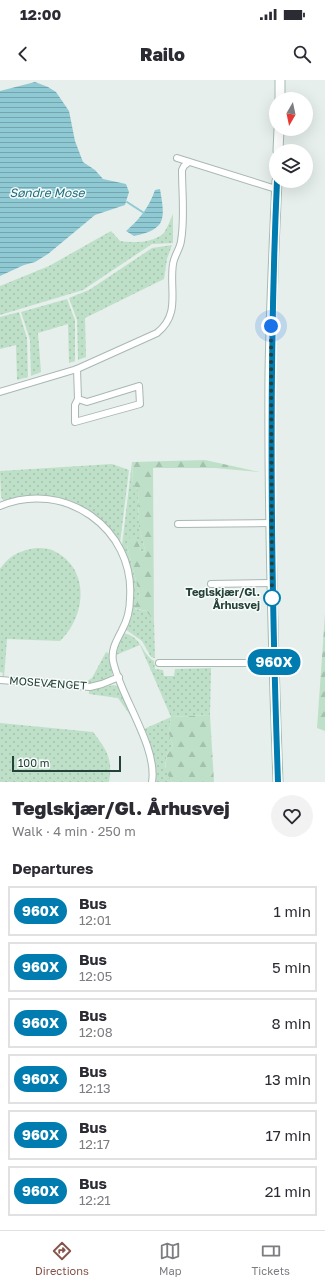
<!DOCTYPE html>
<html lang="en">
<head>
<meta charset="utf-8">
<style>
	body { margin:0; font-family:"Golos Text",sans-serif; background:#f2f2f3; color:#2b2b33; height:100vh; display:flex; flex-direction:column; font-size:15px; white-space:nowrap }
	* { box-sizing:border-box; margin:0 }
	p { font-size:13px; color:#7c7c81 }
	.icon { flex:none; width:22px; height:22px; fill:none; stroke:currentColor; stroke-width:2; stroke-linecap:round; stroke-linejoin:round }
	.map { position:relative; height:702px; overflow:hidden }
	.details { display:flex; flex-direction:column; background:#fff; flex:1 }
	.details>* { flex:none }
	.badge { padding:0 8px; border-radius:13px; font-size:14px; line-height:26px }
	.needle { width:26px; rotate:189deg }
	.controls { position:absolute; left:269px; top:12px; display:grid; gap:8px }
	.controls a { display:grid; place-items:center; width:44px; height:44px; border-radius:50%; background:#fff; box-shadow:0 4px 16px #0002; font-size:20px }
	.scale { position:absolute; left:12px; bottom:10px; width:109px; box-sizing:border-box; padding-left:4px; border:2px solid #24423a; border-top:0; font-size:11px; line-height:14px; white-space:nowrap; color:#24423a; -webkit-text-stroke:3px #f7fbf9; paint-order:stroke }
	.you { position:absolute; width:20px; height:20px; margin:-10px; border:3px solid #fff; border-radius:50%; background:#1a73e8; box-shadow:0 0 0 6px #1a73e833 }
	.map>.badge { position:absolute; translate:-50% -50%; box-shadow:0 0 0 2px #fff }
	h2 { padding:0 12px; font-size:15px; line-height:36px }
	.round { display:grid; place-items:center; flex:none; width:42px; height:42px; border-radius:21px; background:#f2f2f3 }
	.head { display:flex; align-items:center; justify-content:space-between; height:68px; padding:0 12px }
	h1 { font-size:19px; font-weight:800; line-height:30px }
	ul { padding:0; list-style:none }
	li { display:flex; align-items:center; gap:12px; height:50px; margin:0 8px 6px; padding:0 4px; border:2px solid #e1e1e2; border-radius:0px }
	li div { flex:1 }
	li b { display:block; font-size:15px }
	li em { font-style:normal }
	li .badge { min-width:44px; font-weight:700; text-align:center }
	.status { display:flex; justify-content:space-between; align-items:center; height:28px; padding:0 20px; background:#fff; direction:ltr }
	.status svg { height:11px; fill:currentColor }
	header { display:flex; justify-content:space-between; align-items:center; height:52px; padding:0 12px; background:#fff; font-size:18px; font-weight:800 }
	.tabs { display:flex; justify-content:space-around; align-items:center; height:56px; border-top:1px solid #e1e1e2; background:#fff; font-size:11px; color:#7c7c81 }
	.tabs a { display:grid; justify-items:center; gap:2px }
	.tabs .selected { color:#855347 }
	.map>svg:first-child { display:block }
</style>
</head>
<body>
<div class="status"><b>12:00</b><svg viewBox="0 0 49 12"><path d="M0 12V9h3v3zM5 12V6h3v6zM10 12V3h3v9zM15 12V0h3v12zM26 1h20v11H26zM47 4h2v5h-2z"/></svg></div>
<header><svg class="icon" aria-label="back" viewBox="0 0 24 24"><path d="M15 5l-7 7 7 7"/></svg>Railo<svg class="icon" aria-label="search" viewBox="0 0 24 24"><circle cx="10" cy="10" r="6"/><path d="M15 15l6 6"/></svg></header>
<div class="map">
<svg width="325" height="702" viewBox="0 0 325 702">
	<defs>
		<pattern id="grass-dots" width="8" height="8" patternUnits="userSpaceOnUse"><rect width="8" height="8" fill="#bfe0c8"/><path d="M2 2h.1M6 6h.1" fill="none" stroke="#a4c1ad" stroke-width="1.8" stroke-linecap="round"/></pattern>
		<pattern id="forest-firs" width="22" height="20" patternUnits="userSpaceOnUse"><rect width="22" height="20" fill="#bfe0c8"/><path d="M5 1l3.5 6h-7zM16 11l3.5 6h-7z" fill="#a4c1ad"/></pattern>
		<pattern id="water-rules" width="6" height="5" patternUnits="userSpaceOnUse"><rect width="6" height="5" fill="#8ec9d4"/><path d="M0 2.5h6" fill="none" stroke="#74a5ad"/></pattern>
	</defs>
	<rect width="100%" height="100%" fill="#e6efeb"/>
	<!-- grass -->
	<g fill="url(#grass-dots)">
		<path d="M173,134v29l-21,1 -69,46 -83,25v-29l49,-20 62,-35 9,10c13,2 32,2 43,-7 4,-5 7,-14 10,-20z"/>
		<polygon points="172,165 167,179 164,199 85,238 86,277 78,280 77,240 69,218 89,210 152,168"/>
		<polygon points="67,219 75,240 75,281 69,283 68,244 38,253 41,292 31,296 30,260 21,232"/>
		<polygon points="19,232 27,258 28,297 17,300 16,265 0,269 0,237"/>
		<polygon points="132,382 133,404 138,410 139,446 145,470 144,472 141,471 138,461 127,465 140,517 135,529 146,531 154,541 155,578 151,577 142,561 125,549 132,529 133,513 133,499 131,499 129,489 131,489 122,465"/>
		<polygon points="112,384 129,390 120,463 98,437 83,427 65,419 64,421 55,419 55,417 33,416 4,421 1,417 0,391"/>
		<path d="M36,468c6,0 13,0 18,3 37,18 32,66 6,90l-53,-2 -3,39h-2l1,-5 -3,-1v-103c10,-14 19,-18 36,-21z"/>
		<path d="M124,553c18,4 17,20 30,28l1,8 8,1 1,6h10l1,-7 36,-1 -1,47 -39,2 -2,17 4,12 -6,8 -2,13 7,15h-17l-2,-28h-2l-3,-10 2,-1 -6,-14 27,-12 -31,-72 -24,10v-7z"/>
		<polygon points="106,572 110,574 113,591 111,597 90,605 81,605 92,598"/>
		<polygon points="113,605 118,606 133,639 118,618 89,614 89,611"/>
		<path d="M0,643l93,9c14,18 20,27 16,50h-109z"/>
	</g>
	<!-- forest -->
	<g fill="url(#forest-firs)">
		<polygon points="205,380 260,392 215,388 153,388 154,541 146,531 134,528 140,517 127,465 130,457 137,458 141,471 144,472 145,470 139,446 138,410 133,404 132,382"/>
		<polygon points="325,534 325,651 317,648"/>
		<polygon points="210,635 214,702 172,702 165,690 167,674 173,666 169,654 171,637"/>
	</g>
	<!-- water -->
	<g fill="url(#water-rules)">
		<polygon points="35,2 48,7 56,12 69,31 75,61 83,82 95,90 103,99 126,104 129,112 125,125 95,135 48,174 35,182 24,185 0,196 0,11"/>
		<path d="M160,109c5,30 7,40 -26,47l-8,-5c14,-12 23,-24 29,-41z"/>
	</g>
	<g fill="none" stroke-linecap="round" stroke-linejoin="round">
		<!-- stream -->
		<polyline stroke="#8ec9d4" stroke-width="2" points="127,122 144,133"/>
		<defs>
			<g id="street">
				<polyline points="177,78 276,109"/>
				<polyline points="77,289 78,319 75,325 75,342 140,324 139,306 87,322 78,319"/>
				<path d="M0,312l77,-23 80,-36c24,-19 12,-43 16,-69 1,-8 7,-15 8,-23 4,-23 1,-48 1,-71l2,-4 5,-4"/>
				<path d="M0,426c64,-27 135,22 130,92 0,10 -3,23 -8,32 -5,10 -11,19 -9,31 7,35 45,86 39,121"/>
				<polyline points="178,444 271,443"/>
				<polyline points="211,504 272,503"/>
				<polyline points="159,583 274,583"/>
				<polyline points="0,600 90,607 102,604 119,597"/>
			</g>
			<g id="secondary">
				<polyline points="280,19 280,0"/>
				<polyline points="278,71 279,49"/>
				<path d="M277,101c-3,64 -6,129 -7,193 -1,136 3,272 8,408"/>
			</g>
		</defs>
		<!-- street casing -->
		<use href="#street" stroke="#a8b8b2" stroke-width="8"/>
		<!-- secondary casing -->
		<use href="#secondary" stroke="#a4bbb3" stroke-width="11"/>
		<!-- street -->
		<use href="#street" stroke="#fff" stroke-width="6"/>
		<!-- secondary -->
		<use href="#secondary" stroke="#fff" stroke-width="9"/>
	</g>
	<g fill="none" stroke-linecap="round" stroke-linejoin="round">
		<defs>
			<path id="line" d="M277,101c-9,200 -6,401 1,601"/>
		</defs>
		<!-- line casing -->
		<use href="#line" stroke="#fff" stroke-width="9"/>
		<!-- line -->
		<use href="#line" stroke="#007cb0" stroke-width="6"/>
		<!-- walk -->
		<polyline stroke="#24423a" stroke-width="4" stroke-dasharray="0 7.2" points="271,246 272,518"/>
	</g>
	<!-- markers -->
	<circle fill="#fff" stroke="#007cb0" stroke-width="2" cx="272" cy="518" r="8"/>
	<g text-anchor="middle" stroke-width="3" stroke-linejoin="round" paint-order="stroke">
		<!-- stop labels -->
		<g font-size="11" font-weight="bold" fill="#24423a" stroke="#f7fbf9" text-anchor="end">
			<text x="260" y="516">Teglskjær/Gl.<tspan x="260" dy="13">Århusvej</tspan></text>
		</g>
		<!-- street labels -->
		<g font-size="11" fill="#24423a" stroke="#f7fbf9">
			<text transform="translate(48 603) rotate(4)" y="4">MOSEVÆNGET</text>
		</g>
		<!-- water labels -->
		<g font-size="12" font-style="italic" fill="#1c6f80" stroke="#f7fbf9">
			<text x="47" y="117">Søndre Mose</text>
		</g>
	</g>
</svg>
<div class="controls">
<a><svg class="needle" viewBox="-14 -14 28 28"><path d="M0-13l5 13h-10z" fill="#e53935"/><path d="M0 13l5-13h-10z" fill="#7c7c81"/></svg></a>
<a><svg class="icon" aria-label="layers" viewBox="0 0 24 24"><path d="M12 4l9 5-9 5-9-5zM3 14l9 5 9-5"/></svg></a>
</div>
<div class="scale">100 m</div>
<div class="you" style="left:271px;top:246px"></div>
<b class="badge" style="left:274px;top:582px;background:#007cb0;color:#fff">960X</b>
</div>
<section class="details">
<div class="head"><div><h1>Teglskjær/Gl. Århusvej</h1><p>Walk · 4 min · 250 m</p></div><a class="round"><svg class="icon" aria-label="heart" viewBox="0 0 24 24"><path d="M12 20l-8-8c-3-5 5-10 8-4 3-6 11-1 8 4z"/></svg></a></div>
<h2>Departures</h2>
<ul>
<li><span class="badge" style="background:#007cb0;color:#fff">960X</span><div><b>Bus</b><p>12:01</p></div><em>1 min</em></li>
<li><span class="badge" style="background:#007cb0;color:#fff">960X</span><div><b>Bus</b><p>12:05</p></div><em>5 min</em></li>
<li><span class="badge" style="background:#007cb0;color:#fff">960X</span><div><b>Bus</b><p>12:08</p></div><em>8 min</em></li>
<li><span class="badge" style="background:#007cb0;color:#fff">960X</span><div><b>Bus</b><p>12:13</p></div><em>13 min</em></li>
<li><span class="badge" style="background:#007cb0;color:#fff">960X</span><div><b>Bus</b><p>12:17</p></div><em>17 min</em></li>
<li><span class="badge" style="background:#007cb0;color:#fff">960X</span><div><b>Bus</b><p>12:21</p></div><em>21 min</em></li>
</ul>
</section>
<nav class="tabs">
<a class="selected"><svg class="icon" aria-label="directions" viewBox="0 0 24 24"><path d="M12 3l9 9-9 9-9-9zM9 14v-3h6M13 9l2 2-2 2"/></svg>Directions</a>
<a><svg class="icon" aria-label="map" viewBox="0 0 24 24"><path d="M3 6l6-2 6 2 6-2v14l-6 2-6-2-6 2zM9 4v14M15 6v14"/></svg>Map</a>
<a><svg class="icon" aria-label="tickets" viewBox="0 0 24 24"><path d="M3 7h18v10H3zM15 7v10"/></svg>Tickets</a>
</nav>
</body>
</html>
